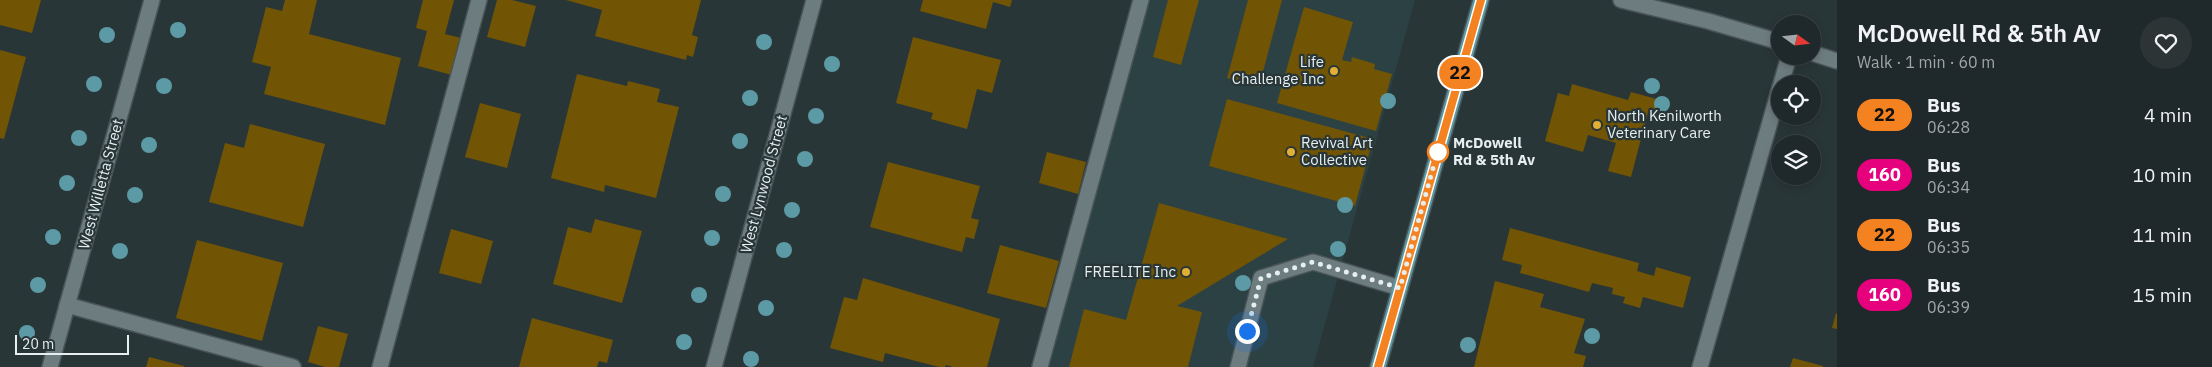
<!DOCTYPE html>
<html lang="en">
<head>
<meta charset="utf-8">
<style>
	body { margin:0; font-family:"IBM Plex Sans",sans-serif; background:#2c3436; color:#f1f3f6; height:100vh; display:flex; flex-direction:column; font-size:19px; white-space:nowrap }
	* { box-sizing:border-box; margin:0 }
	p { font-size:16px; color:#a1a6a8 }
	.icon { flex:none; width:28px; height:28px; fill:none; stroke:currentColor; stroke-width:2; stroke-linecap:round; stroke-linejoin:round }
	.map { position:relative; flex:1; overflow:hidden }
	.side { display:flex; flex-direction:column; background:#1f282a; width:375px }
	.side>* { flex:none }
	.badge { padding:0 10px; border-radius:16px; font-size:18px; line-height:32px }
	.needle { width:32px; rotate:105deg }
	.tools { position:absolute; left:1771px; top:15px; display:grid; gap:10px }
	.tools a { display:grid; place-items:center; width:50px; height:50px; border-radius:50%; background:#1f282a; box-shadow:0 2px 8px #0003,0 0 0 1px #3c4447; font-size:25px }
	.scale { position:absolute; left:15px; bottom:12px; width:114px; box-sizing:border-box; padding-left:5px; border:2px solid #e6eef0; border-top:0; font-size:14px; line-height:18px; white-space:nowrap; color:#e6eef0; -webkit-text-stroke:4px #293638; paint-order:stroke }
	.you { position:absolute; width:25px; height:25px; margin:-12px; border:4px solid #fff; border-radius:50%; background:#1a73e8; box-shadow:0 0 0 8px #1a73e833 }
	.map>.badge { position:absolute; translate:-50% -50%; box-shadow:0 0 0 2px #fff }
	.round { display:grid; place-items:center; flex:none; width:52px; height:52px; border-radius:26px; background:#2c3436 }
	.headline { display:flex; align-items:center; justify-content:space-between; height:85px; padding:0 20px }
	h1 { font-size:24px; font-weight:600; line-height:38px }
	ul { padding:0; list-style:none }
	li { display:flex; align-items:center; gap:15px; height:60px; padding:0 20px }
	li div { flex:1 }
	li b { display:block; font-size:19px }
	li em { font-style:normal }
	li .badge { min-width:55px; font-weight:700; text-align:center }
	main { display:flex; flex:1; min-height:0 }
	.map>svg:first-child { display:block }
</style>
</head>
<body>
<main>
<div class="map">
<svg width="1837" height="367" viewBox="0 0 1837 367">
	<rect width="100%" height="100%" fill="#293638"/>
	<!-- built -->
	<polygon fill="#2b4144" points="1147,0 1415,0 1313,367 1046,367"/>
	<!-- building -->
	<g fill="#715404">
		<polygon points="0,0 41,0 32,33 0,25"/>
		<polygon points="285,0 317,0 309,34 401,58 385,125 264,94 271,67 252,62 266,7 282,11"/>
		<polygon points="423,0 454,0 445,34 461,38 452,75 418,66 427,31 416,28"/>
		<polygon points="497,0 512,0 536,6 525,47 487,37"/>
		<polygon points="566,0 701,0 692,35 698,37 693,57 687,55 686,60 595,36 602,10"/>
		<polygon points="923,0 1012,0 1010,7 993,2 986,29 920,11"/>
		<polygon points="1168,0 1199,0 1181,65 1153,57"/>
		<polygon points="1248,0 1282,0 1259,87 1227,78"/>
		<polygon points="1304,7 1353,22 1342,60 1351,62 1352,57 1375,64 1374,69 1392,74 1376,131 1277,103"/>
		<polygon points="913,37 1001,60 992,93 977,89 967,129 931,119 933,113 896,103"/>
		<polygon points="0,50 26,57 4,139 0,138"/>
		<polygon points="577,74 627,86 628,81 660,89 657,102 679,107 656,198 605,185 604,192 551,178"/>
		<polygon points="1572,84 1628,100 1631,92 1660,100 1657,114 1648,112 1631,177 1608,171 1616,143 1588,135 1583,152 1545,141 1558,93 1569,96"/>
		<polygon points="1227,99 1373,139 1355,206 1209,166"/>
		<polygon points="480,103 521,114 507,168 465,157"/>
		<polygon points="250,124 325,144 303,227 209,202 225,143 244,148"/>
		<polygon points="1047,152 1086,162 1078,194 1039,183"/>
		<polygon points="888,162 980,186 971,218 979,220 974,239 966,237 962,252 870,227"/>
		<polygon points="1159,203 1288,239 1177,306 1202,312 1188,367 1069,367 1084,309 1126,320"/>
		<polygon points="595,219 642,231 622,303 553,284 568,227 591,233"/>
		<polygon points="1510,228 1639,263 1637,271 1654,276 1656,267 1691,277 1683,308 1643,297 1640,308 1623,303 1625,297 1612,294 1613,288 1592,283 1589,292 1520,273 1522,265 1502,260"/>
		<polygon points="451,229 493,241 481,284 439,273"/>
		<polygon points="197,240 283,263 262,341 176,318"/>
		<polygon points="1000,245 1059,261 1046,308 987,293"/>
		<polygon points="863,278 1000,319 987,367 953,367 946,365 945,367 939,367 885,353 883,362 830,348 844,297 857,300"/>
		<polygon points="1495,281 1544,294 1540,307 1585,319 1574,353 1586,356 1583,367 1474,367"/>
		<polygon points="1836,313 1837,314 1837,329 1832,328"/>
		<polygon points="532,318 613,340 607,363 599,361 597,367 519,367"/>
		<polygon points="318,326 348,334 339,367 325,367 308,362"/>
		<polygon points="149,357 184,366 184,367 146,367"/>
		<polygon points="1793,358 1823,366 1823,367 1790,367"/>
	</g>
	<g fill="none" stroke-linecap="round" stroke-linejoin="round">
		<defs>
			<g id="minor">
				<polyline points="1621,0 1708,21 1780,42"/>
				<polyline points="1812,53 1837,61"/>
				<polyline points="1781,84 1789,56"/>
				<polyline points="67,305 293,367"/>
				<polyline points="50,367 152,0"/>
				<polyline points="380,367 479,0"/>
				<polyline points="714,367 814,0"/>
				<polyline points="1040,367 1141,0"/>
				<polyline points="1238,367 1261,278 1313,262 1400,288"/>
				<polyline points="1700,367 1780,87"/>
			</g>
			<polyline id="major" points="1378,367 1481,0"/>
		</defs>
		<!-- minor casing -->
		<use href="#minor" stroke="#485356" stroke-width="18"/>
		<!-- major casing -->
		<use href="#major" stroke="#485356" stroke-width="18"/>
		<!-- minor -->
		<use href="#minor" stroke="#6d7c7e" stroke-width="15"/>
		<!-- major -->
		<use href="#major" stroke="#5a99a3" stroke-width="15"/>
	</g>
	<!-- trees -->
	<g fill="#5c9aa5">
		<circle cx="178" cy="30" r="8"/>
		<circle cx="107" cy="35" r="8"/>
		<circle cx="764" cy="42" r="8"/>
		<circle cx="832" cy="64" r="8"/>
		<circle cx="94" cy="84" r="8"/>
		<circle cx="164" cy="86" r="8"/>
		<circle cx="1652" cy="86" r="8"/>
		<circle cx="750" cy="98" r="8"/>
		<circle cx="1388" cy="101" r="8"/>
		<circle cx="1662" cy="104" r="8"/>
		<circle cx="816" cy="116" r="8"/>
		<circle cx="79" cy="138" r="8"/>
		<circle cx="740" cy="141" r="8"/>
		<circle cx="149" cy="145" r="8"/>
		<circle cx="805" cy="159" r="8"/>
		<circle cx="67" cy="183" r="8"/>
		<circle cx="723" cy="194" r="8"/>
		<circle cx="135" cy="195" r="8"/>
		<circle cx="1345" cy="205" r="8"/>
		<circle cx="792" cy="210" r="8"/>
		<circle cx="53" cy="237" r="8"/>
		<circle cx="712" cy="238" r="8"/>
		<circle cx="1338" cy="249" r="8"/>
		<circle cx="784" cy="250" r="8"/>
		<circle cx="120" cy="251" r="8"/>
		<circle cx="1243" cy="283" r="8"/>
		<circle cx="38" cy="285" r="8"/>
		<circle cx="699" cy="295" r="8"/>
		<circle cx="766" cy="308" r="8"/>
		<circle cx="27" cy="333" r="8"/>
		<circle cx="1592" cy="336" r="8"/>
		<circle cx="684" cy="342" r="8"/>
		<circle cx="1468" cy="345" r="8"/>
		<circle cx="751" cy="359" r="8"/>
	</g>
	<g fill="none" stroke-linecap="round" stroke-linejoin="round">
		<defs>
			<polyline id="line" points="1378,367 1481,0"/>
		</defs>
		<!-- line casing -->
		<use href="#line" stroke="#fff" stroke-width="11"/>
		<!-- line -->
		<use href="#line" stroke="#f58220" stroke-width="8"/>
		<!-- walk -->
		<polyline stroke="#e6eef0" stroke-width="5" stroke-dasharray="0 9" points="1247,331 1261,278 1313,262 1400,288 1438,150 1438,152"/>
	</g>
	<!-- markers -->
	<g fill="#e2af34" stroke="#293638" stroke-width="2">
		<circle cx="1334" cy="71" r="5"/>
		<circle cx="1597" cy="125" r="5"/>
		<circle cx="1291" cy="152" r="5"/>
		<circle cx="1186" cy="272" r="5"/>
	</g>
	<circle fill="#fff" stroke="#f58220" stroke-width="2.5" cx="1438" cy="152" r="10"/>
	<g text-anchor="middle" stroke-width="4.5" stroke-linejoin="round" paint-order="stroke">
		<!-- poi labels -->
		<g font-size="15" fill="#e6eef0" stroke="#293638" text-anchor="end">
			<text x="1324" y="67">Life<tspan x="1324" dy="17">Challenge Inc</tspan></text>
			<text x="1607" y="121" text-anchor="start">North Kenilworth<tspan x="1607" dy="17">Veterinary Care</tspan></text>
			<text x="1301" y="148" text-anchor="start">Revival Art<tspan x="1301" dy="17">Collective</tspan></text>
			<text x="1176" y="277">FREELITE Inc</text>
		</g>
		<!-- stop labels -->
		<g font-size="15" font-weight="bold" fill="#e6eef0" stroke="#293638" text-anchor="start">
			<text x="1453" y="148">McDowell<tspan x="1453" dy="17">Rd &amp; 5th Av</tspan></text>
		</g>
		<!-- street labels -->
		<g font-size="15" fill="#e6eef0" stroke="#293638">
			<text transform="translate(101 184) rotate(-75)" y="5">West Willetta Street</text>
			<text transform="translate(764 184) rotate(-75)" y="5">West Lynwood Street</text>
		</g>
	</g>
</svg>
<div class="tools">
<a><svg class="needle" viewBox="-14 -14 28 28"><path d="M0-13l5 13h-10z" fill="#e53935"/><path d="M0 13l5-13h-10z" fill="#a1a6a8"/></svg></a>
<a><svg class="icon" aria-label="locate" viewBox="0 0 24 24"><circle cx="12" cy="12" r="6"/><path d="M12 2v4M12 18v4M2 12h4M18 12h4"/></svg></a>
<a><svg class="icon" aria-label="layers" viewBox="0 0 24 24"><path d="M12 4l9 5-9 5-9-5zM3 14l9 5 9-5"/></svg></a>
</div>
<div class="scale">20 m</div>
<div class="you" style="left:1247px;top:331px"></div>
<b class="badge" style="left:1460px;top:73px;background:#f58220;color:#111">22</b>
</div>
<section class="side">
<div class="headline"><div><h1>McDowell Rd &amp; 5th Av</h1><p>Walk · 1 min · 60 m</p></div><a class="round"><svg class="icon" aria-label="heart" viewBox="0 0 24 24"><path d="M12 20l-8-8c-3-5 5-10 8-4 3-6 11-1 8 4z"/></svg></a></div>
<ul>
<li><span class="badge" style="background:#f58220;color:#111">22</span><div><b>Bus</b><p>06:28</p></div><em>4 min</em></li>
<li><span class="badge" style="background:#e6007e;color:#fff">160</span><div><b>Bus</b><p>06:34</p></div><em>10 min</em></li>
<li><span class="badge" style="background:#f58220;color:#111">22</span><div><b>Bus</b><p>06:35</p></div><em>11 min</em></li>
<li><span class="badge" style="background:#e6007e;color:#fff">160</span><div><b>Bus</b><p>06:39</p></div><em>15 min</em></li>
</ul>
</section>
</main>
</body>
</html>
